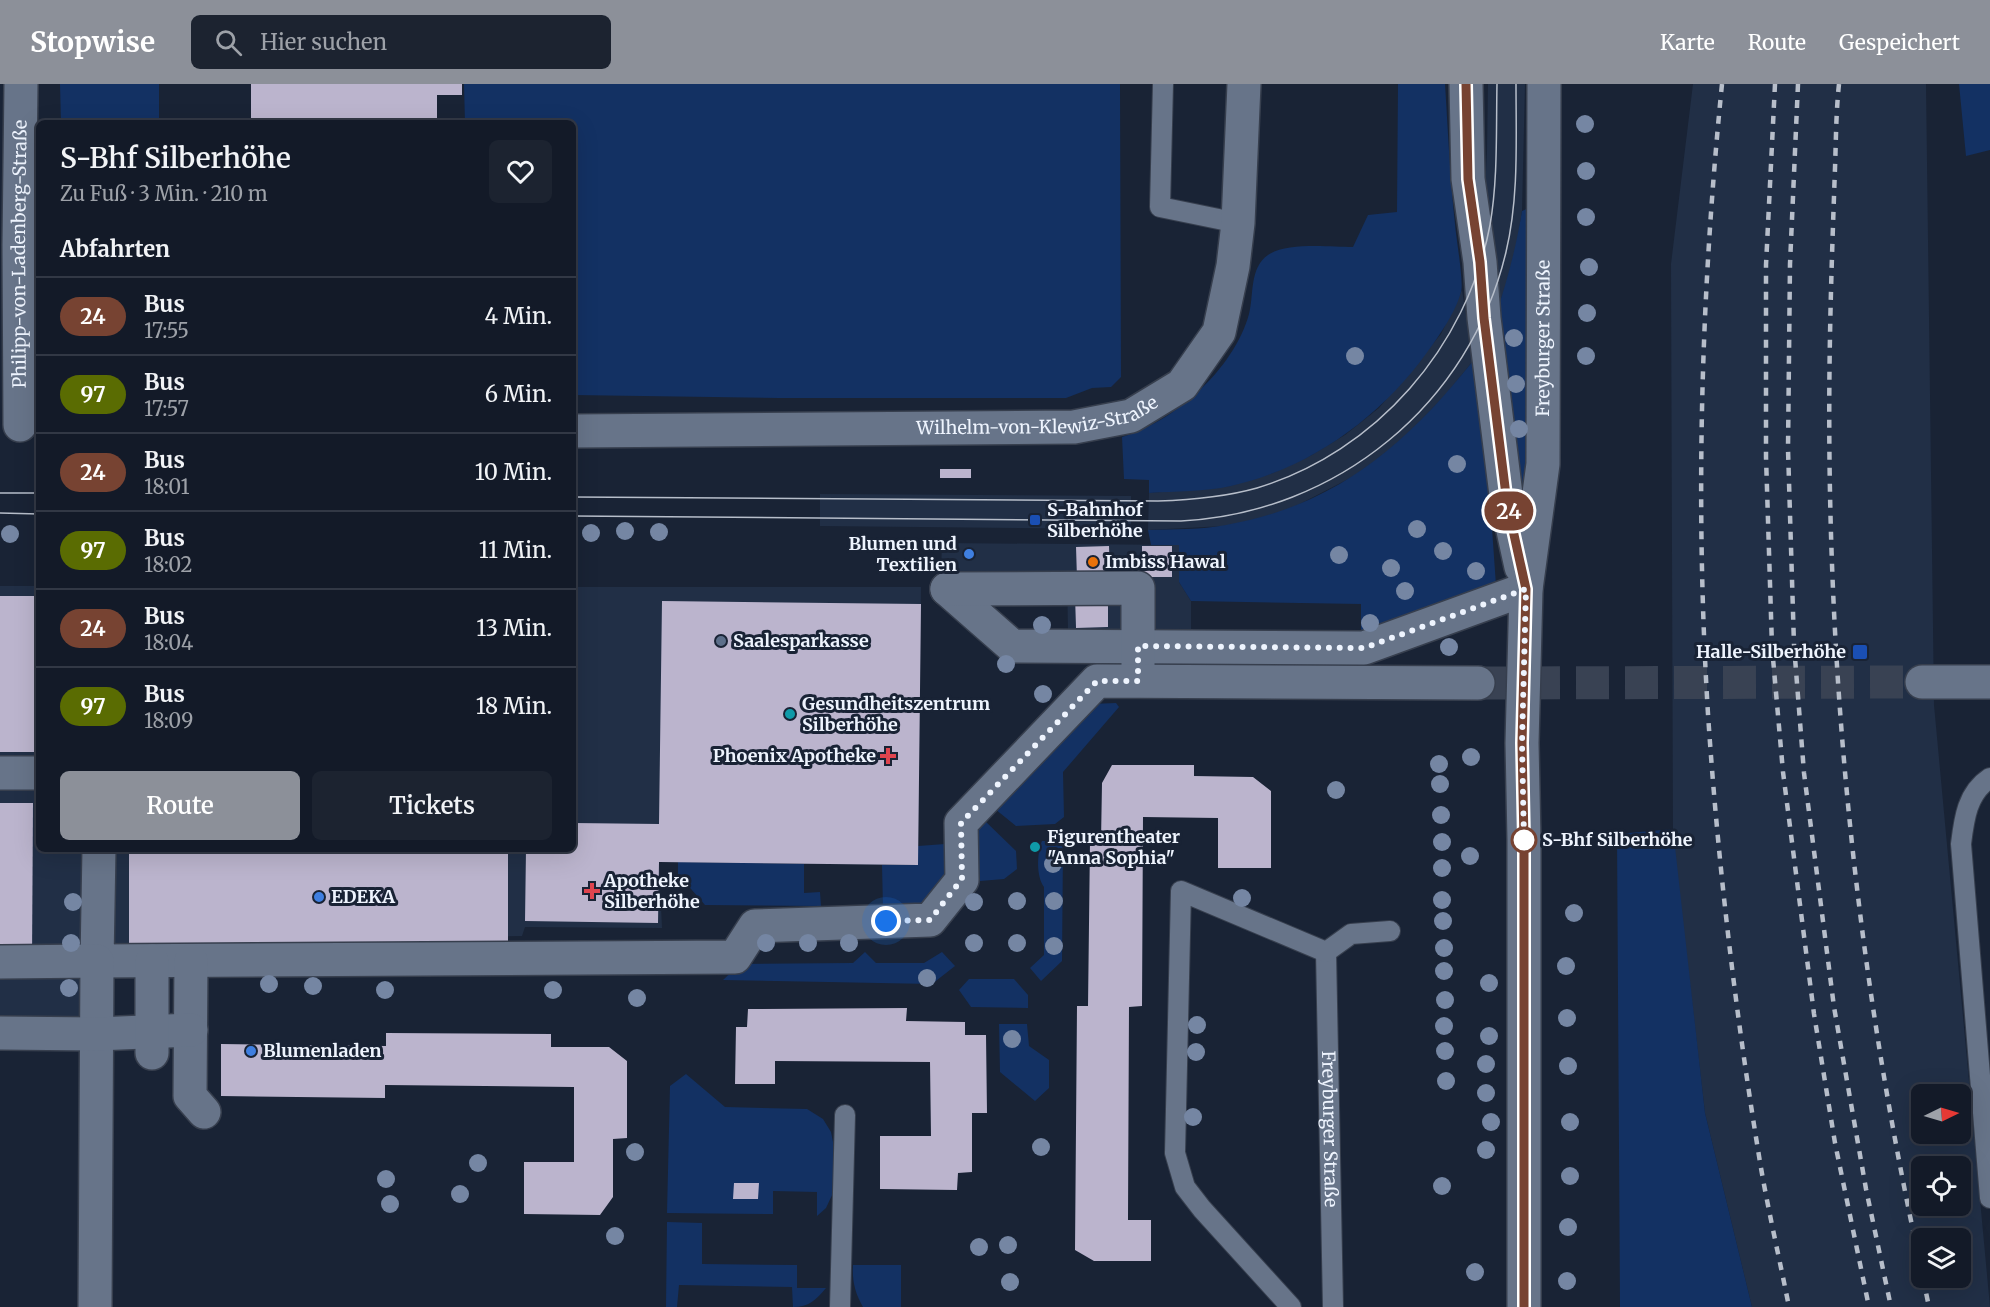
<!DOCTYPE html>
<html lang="de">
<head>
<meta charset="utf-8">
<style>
	body { margin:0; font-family:Merriweather,serif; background:#1c2330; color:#f1f3f6; height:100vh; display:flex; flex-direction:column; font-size:22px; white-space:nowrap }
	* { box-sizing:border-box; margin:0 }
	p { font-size:20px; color:#9da1a8 }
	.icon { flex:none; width:33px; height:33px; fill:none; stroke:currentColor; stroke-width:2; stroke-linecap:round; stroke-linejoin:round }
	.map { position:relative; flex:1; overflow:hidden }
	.panel { position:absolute; left:36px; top:36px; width:540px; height:732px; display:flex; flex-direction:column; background:#131a28; border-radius:9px; box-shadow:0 6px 24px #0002,0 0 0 2px #323845 }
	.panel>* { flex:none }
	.badge { padding:0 12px; border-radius:20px; font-size:21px; line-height:39px }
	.needle { width:39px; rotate:85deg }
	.fabs { position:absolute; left:1911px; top:1000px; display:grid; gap:12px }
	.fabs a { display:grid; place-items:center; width:60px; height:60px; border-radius:9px; background:#131a28; box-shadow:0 6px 24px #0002,0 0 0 2px #323845; font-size:30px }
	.you { position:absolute; width:30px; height:30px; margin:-15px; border:4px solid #fff; border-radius:50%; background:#1a73e8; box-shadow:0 0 0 9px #1a73e833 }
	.map>.badge { position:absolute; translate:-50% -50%; box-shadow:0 0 0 3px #fff }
	h2 { padding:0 24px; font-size:22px; line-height:54px }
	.round { display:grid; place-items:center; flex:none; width:63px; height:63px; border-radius:9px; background:#1c2330 }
	.summary { display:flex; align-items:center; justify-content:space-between; height:102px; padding:0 24px }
	h1 { font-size:28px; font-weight:600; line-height:45px }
	.button { display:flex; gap:12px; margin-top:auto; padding:12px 24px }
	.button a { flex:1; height:69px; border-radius:9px; background:#8c9099; color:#fff; font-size:24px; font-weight:600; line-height:69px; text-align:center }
	.button a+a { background:#1c2330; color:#f1f3f6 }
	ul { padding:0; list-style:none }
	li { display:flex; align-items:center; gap:18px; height:78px; padding:0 24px; border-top:2px solid #323845 }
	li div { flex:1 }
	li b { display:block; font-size:22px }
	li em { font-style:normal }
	li .badge { min-width:66px; font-weight:700; text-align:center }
	header { display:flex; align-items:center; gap:36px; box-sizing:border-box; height:84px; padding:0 30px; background:#8c9099; color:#fff }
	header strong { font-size:28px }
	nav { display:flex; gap:33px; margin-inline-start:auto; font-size:21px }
	.search { width:420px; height:54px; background:#1c2330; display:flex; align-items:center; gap:15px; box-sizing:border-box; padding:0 21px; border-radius:9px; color:#9da1a8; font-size:22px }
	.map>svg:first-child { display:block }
</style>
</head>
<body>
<header>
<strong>Stopwise</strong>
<div class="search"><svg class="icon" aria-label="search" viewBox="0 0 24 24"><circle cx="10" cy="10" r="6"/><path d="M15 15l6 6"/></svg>Hier suchen</div>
<nav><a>Karte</a><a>Route</a><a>Gespeichert</a></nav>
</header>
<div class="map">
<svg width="1990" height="1223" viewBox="0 0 1990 1223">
	<rect width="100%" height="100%" fill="#192335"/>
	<!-- built -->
	<g fill="#212f46" fill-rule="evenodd">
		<polygon points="1488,0 1525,0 1522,127 1517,159 1507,198 1495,233 1484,127 1487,67"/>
		<path d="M1693,0h233l8,621 56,602h-238l-47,-194 -32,-273 -2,-576zM1922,1011h38v39h-38zM1922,1083h38v39h-38zM1922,1155h38v39h-38z"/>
		<polygon points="1462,206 1473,277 1447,309 1415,343 1386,369 1356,391 1290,425 1253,436 1224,442 1148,446 1149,409 1230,402 1273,389 1310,372 1345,351 1379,324 1441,250"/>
		<polygon points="820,410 1131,412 1131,445 820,442"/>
		<polygon points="942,459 1179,461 1179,498 1191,517 1191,548 1068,549 1067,488 941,488"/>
		<polygon points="0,502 39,502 39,765 573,765 573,503 921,503 918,781 659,778 662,844 525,843 522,852 412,854 97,877 97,950 0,949"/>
	</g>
	<!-- green -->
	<g fill="#133163">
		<polygon points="60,0 159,0 159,39 61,39"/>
		<polygon points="464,0 1120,0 1121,293 1111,303 1092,304 1066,314 779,314 573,311 573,39 465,39"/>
		<path d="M1398,0h47c3,47 5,94 10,140 1,13 9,59 6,68 -5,19 -21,43 -33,59 -47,66 -117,117 -197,135 -27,6 -55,5 -82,7v-13l-25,-1 -2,-42c52,-15 112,-68 127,-123 5,-18 0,-46 19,-59 19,-13 61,-8 85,-8l15,-32 29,-3z"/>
		<polygon points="1959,0 1990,0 1990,66 1966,72"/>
		<path d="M1531,123l-2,342 -34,-232c12,-35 21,-69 27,-106z"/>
		<path d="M1473,277l16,125 7,99 -135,50v-31l-170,-3 -12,-19v-37h-28l-3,-15c26,-1 53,0 78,-5 109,-19 180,-80 247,-164z"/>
		<polygon points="1116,619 1119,623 1063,688 1064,733 1055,740 1016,742 995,725 1091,620"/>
		<polygon points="984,736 1016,767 1017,785 1004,795 980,797 971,785 972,746"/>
		<polygon points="1673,745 1705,1029 1752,1223 1620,1223 1617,750"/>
		<path d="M1042,757h13l8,6 -1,114 -21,20 -11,-13 14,-13v-68c-8,-11 -7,-34 -2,-46z"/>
		<polygon points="945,760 955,786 919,823 883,824 882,781 918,781 918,762"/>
		<polygon points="678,778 804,780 804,809 820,808 821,822 705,821 678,790"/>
		<polygon points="865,868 876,879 924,879 942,868 955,882 932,900 723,896 740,880 853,879"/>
		<polygon points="969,895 1014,895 1028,911 1028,924 971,923 959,906"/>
		<polygon points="999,940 1027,940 1029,962 1049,976 1049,1004 1035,1017 1000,988"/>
		<polygon points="686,990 725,1023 807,1025 823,1035 831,1048 833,1058 833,1109 826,1124 817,1132 817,1108 773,1107 773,1130 667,1129 670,1002"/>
		<path d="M667,1138l35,1v41l95,1v23h29c-10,12 -17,19 -33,19l-1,-20 -113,-2 -2,22h-11z"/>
		<path d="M853,1181h48v42h-38c-8,-14 -11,-26 -10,-42z"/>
	</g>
	<!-- building -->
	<g fill="#bbb4cd">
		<polygon points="251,0 462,0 462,11 437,11 437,39 251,39"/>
		<rect x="940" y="385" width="31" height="9"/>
		<polygon points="1109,462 1110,494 1077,495 1076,463"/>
		<rect x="1142" y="462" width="30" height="31"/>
		<polygon points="0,512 36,512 35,668 0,668"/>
		<polygon points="1075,512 1108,512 1108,543 1076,544"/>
		<polygon points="662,517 921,520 918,781 659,778 658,839 525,837 526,765 573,765 573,739 659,740"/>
		<polygon points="1112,681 1194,681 1194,692 1253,693 1271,707 1271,784 1218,784 1218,734 1143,733 1142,922 1129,923 1128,1136 1151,1136 1151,1177 1094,1177 1075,1166 1077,922 1088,922 1090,757 1101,757 1102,699"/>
		<polygon points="0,719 33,719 32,874 0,875"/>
		<rect x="129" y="765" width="379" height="97"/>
		<polygon points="907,924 906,937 965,938 965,951 986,951 987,1029 972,1029 972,1088 958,1089 957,1106 880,1105 880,1052 931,1052 930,978 775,977 775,1000 735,1000 736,943 747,943 748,925"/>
		<polygon points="386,949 551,950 551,963 609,963 627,977 627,1054 613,1055 613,1113 600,1131 524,1130 524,1078 574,1078 574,1003 385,1001 385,1014 221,1012 221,960 386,962"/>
		<polygon points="734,1099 759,1099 758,1115 733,1115"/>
	</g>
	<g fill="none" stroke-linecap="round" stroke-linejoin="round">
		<!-- street-tunnel -->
		<polyline stroke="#394253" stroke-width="33" stroke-dasharray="33 16" stroke-linecap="butt" points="1478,599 1922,598"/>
		<defs>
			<g id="lane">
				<polyline points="1163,0 1160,123 1238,139"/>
				<path d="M1990,694c-23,15 -26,41 -29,66l29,354"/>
				<path id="s1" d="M1326,868l7,355"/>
				<polyline points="840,1223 845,1031"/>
				<polyline points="1291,1223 1202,1125 1185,1103 1175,1069 1181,807 1326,868 1351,850 1390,847"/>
			</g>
			<g id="street">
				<path id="s2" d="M20,341l-1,-180 2,-161"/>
				<path id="s3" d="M573,347l501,-4 57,-11 51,-31 37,-53 14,-66 5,-43 6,-139"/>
				<polyline points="947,505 1012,562 1364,564 1526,505"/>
				<polyline points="947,505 1138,504 1138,583"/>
				<polyline points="1922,598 1990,598"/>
				<polyline points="0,689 39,689"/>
				<polyline points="99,765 97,877 735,873 755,842 930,836 962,796 961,739 1097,597 1478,599"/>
				<polyline points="191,877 190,1012 204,1028"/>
				<polyline points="0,878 97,877 95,1223"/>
				<polyline points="0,949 97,950 191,946"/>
				<polyline points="152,969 152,877"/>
			</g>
			<g id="secondary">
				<polyline points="1466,0 1468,95 1480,178 1484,234 1507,419 1521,483"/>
				<path id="s4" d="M1524,1223v-467l-2,-97 4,-154 17,-125 1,-380"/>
			</g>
		</defs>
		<!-- lane casing -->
		<use href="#lane" stroke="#373f4e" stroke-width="22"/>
		<!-- street casing -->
		<use href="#street" stroke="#373f4e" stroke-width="36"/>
		<!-- secondary casing -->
		<use href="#secondary" stroke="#373f4e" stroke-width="36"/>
		<!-- lane -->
		<use href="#lane" stroke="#677489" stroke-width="20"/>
		<!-- street -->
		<use href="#street" stroke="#677489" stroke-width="33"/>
		<!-- secondary -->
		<use href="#secondary" stroke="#677489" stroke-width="33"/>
		<!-- tram -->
		<g stroke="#b7beca" stroke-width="1.5">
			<polyline points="0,409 39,409"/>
			<path d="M573,413l585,4c33,-1 67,-4 99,-13 119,-36 210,-141 233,-263 8,-46 6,-94 7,-141"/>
			<polyline points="0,429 39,430"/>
			<path d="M573,432l608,5c156,-8 289,-117 325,-269 13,-55 10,-112 10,-168"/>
		</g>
		<!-- rail -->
		<g stroke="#b7beca" stroke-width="4.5" stroke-dasharray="8 8" stroke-linecap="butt">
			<path d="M1722,0c-21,209 -27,420 -14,630 10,151 28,304 53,454 8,46 19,93 28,139"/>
			<polyline points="1775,0 1766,181 1766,373 1772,563 1783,688 1814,930 1835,1059 1869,1223"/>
			<polyline points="1798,0 1790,180 1788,365 1794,561 1804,689 1834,923 1866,1105 1891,1223"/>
			<path d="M1839,0c-3,28 -3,56 -4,84 -2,56 -4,112 -5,168 -6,315 24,629 92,936"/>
			<polyline points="1923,1194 1929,1223"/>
		</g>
	</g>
	<!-- trees -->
	<g fill="#7586a3">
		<circle cx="1585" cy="40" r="9"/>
		<circle cx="1586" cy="87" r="9"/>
		<circle cx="1586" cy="133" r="9"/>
		<circle cx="1589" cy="183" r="9"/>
		<circle cx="1587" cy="229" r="9"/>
		<circle cx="1514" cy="254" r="9"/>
		<circle cx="1355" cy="272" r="9"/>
		<circle cx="1586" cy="272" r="9"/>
		<circle cx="1516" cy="300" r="9"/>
		<circle cx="1519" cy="345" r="9"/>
		<circle cx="1457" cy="380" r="9"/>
		<circle cx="1417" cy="445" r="9"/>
		<circle cx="625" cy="447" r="9"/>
		<circle cx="659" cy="448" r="9"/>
		<circle cx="591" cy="449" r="9"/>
		<circle cx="10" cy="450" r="9"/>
		<circle cx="1443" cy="467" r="9"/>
		<circle cx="1339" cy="471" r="9"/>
		<circle cx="1391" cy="484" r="9"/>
		<circle cx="1476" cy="487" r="9"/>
		<circle cx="1405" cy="507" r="9"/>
		<circle cx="1370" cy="539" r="9"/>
		<circle cx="1042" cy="541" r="9"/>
		<circle cx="1449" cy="563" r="9"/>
		<circle cx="1006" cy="580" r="9"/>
		<circle cx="1043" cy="610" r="9"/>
		<circle cx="1471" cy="673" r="9"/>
		<circle cx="1439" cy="680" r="9"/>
		<circle cx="1440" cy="700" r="9"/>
		<circle cx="1336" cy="706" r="9"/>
		<circle cx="1441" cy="731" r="9"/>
		<circle cx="1442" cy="758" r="9"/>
		<circle cx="1470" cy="772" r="9"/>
		<circle cx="1053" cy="780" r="9"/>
		<circle cx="1442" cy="784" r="9"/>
		<circle cx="1242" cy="814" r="9"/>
		<circle cx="1442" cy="816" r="9"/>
		<circle cx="1017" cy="817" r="9"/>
		<circle cx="1054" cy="817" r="9"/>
		<circle cx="73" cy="818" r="9"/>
		<circle cx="974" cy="818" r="9"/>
		<circle cx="1574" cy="829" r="9"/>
		<circle cx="1443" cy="837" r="9"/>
		<circle cx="71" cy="859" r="9"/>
		<circle cx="766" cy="859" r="9"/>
		<circle cx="808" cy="859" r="9"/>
		<circle cx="849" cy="859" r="9"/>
		<circle cx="974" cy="859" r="9"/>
		<circle cx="1017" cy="859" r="9"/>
		<circle cx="1054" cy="862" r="9"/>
		<circle cx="1444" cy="864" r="9"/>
		<circle cx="1566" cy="882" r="9"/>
		<circle cx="1444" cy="887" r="9"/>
		<circle cx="927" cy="894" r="9"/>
		<circle cx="1489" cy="899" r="9"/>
		<circle cx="269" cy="900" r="9"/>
		<circle cx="313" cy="902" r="9"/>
		<circle cx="69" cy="904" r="9"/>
		<circle cx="385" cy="906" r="9"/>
		<circle cx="553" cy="906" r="9"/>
		<circle cx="637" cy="914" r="9"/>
		<circle cx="1445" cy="916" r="9"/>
		<circle cx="1567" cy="934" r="9"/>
		<circle cx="1197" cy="941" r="9"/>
		<circle cx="1444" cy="942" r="9"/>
		<circle cx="1489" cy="952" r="9"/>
		<circle cx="1012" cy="955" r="9"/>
		<circle cx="1445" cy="967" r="9"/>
		<circle cx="1196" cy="968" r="9"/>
		<circle cx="1486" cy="980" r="9"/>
		<circle cx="1568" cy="982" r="9"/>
		<circle cx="1446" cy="997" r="9"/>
		<circle cx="1486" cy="1009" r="9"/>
		<circle cx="1193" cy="1033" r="9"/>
		<circle cx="1491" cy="1038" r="9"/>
		<circle cx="1570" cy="1038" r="9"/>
		<circle cx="1041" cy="1063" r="9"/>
		<circle cx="1486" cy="1066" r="9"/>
		<circle cx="635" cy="1068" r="9"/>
		<circle cx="478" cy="1079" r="9"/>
		<circle cx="1570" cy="1092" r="9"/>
		<circle cx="386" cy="1095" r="9"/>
		<circle cx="1442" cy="1102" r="9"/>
		<circle cx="460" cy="1110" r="9"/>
		<circle cx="390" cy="1120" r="9"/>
		<circle cx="1568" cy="1143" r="9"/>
		<circle cx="615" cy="1152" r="9"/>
		<circle cx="1008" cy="1161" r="9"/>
		<circle cx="979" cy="1163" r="9"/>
		<circle cx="1475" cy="1188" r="9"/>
		<circle cx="1567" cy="1197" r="9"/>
		<circle cx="1010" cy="1198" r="9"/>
	</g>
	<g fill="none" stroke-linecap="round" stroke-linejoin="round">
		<defs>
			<polyline id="line" points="1466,0 1468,95 1480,178 1484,234 1507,419 1526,505 1522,659 1524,756 1524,1223"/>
		</defs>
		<!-- line casing -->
		<use href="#line" stroke="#fff" stroke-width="14"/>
		<!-- line -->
		<use href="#line" stroke="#774332" stroke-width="9"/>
		<!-- walk -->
		<polyline stroke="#eef4fe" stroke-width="6" stroke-dasharray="0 10.8" points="886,837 930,836 962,795 961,739 1097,597 1138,597 1138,562 1364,564 1526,505 1522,659 1524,756"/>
	</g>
	<!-- markers -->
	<g fill="#1a4fb4" stroke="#192335" stroke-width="2">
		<rect x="1029" y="430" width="12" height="12" rx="3"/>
		<rect x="1852" y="560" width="16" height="16" rx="3"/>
	</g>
	<g fill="#3f7fe0" stroke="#192335" stroke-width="2">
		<circle cx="969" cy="470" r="6"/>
		<circle cx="319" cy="813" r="6"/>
		<circle cx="251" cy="967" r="6"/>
	</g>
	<circle fill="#e8710a" stroke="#192335" stroke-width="2" cx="1093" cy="478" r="6"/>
	<circle fill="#5c6f8a" stroke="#192335" stroke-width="2" cx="721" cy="557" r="6"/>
	<g fill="#0f9aa8" stroke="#192335" stroke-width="2">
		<circle cx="790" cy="630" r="6"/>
		<circle cx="1035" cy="763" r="6"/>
	</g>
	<g fill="#e0444e" stroke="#192335" stroke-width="2">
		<path d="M885 663h6v6h6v6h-6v6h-6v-6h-6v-6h6z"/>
		<path d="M589 798h6v6h6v6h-6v6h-6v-6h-6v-6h6z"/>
	</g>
	<circle fill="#fff" stroke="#774332" stroke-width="3" cx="1524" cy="756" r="12"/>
	<g text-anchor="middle" stroke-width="6" stroke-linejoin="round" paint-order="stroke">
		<!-- street labels -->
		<g font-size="18" fill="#eef4fe" stroke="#192335">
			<text dy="6" stroke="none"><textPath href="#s2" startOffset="171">Philipp-von-Ladenberg-Straße</textPath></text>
			<text dy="6" stroke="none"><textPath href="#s4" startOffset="970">Freyburger Straße</textPath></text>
			<text dy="6" stroke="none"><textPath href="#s3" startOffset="466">Wilhelm-von-Klewiz-Straße</textPath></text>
			<text dy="6" stroke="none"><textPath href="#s1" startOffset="177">Freyburger Straße</textPath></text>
		</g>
		<!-- poi labels -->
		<g font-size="18" font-weight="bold" fill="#eef4fe" stroke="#192335" text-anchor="start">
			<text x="1047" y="432">S-Bahnhof<tspan x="1047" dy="21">Silberhöhe</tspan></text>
			<text x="957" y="466" text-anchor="end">Blumen und<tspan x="957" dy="21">Textilien</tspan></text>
			<text x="1105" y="484">Imbiss Hawal</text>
			<text x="733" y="563">Saalesparkasse</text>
			<text x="1846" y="574" text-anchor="end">Halle-Silberhöhe</text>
			<text x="802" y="626">Gesundheitszentrum<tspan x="802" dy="21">Silberhöhe</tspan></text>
			<text x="876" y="678" text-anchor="end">Phoenix Apotheke</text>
			<text x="1047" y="759">Figurentheater<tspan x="1047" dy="21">"Anna Sophia"</tspan></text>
			<text x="604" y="803">Apotheke<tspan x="604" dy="21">Silberhöhe</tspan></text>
			<text x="331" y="819">EDEKA</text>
			<text x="263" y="973">Blumenladen</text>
		</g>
		<!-- stop labels -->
		<g font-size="18" font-weight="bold" fill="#eef4fe" stroke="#192335" text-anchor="start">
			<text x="1542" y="762">S-Bhf Silberhöhe</text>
		</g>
	</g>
</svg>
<div class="fabs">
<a><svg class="needle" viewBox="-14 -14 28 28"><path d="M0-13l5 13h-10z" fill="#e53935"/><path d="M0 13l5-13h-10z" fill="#9da1a8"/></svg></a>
<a><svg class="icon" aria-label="locate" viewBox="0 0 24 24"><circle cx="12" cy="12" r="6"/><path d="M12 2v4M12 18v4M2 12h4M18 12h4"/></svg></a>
<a><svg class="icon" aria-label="layers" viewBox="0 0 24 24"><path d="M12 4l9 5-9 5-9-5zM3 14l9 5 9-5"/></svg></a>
</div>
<div class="you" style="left:886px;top:837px"></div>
<b class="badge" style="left:1509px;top:427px;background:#774332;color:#fff">24</b>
<section class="panel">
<div class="summary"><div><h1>S-Bhf Silberhöhe</h1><p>Zu Fuß · 3 Min. · 210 m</p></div><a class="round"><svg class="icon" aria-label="heart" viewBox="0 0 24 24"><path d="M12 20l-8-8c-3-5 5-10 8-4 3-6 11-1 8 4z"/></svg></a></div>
<h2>Abfahrten</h2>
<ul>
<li><span class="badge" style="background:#774332;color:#fff">24</span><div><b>Bus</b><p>17:55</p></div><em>4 Min.</em></li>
<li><span class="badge" style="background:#5a6c02;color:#fff">97</span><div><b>Bus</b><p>17:57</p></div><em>6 Min.</em></li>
<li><span class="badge" style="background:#774332;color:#fff">24</span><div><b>Bus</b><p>18:01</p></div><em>10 Min.</em></li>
<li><span class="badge" style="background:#5a6c02;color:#fff">97</span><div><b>Bus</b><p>18:02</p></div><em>11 Min.</em></li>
<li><span class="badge" style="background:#774332;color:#fff">24</span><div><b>Bus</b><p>18:04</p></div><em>13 Min.</em></li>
<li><span class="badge" style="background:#5a6c02;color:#fff">97</span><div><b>Bus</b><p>18:09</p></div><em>18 Min.</em></li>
</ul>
<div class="button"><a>Route</a><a>Tickets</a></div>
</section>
</div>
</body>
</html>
